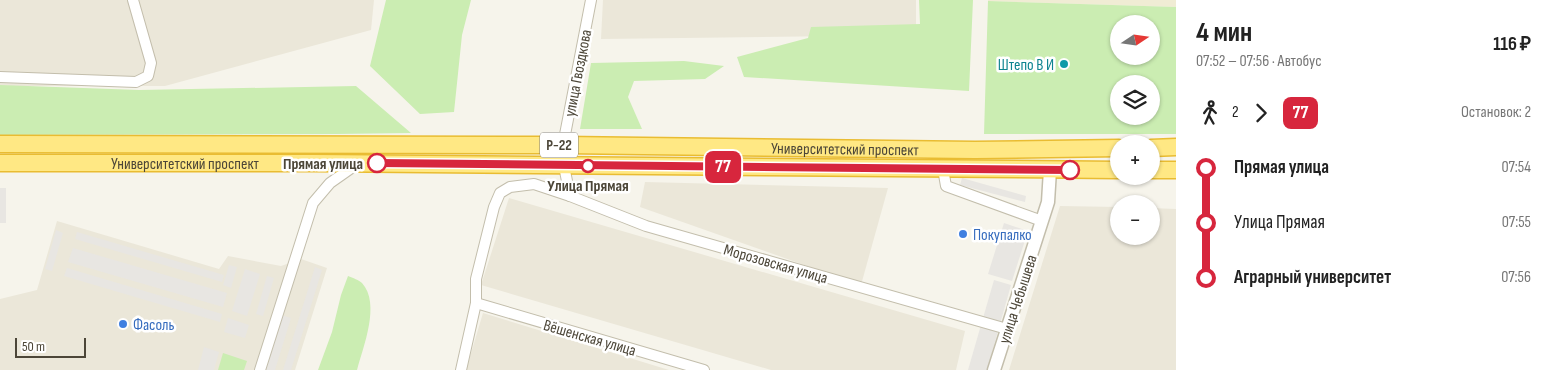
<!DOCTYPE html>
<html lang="ru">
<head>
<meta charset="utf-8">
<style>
	body { margin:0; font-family:"Sofia Sans Condensed",sans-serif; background:#f6f6f6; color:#222; height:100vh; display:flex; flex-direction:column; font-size:19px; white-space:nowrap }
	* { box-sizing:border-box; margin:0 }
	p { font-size:16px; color:#767676 }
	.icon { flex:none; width:28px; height:28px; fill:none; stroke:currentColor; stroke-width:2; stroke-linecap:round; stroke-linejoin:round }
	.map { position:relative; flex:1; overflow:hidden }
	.sheet { display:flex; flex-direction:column; background:#fff; width:375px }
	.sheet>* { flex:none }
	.badge { padding:0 10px; border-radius:8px; font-size:18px; line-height:32px }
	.needle { width:32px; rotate:77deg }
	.fabs { position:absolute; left:1110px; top:15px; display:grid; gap:10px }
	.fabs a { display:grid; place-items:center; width:50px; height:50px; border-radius:50%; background:#fff; box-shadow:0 1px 4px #0004; font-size:25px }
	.scale { position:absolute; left:15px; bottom:12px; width:71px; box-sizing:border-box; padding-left:5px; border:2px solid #4c4638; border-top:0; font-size:14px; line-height:18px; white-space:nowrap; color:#4c4638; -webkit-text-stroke:4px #fff; paint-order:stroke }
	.map>.badge { position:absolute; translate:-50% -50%; box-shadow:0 0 0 2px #fff }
	.legs { display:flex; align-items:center; gap:8px; height:55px; padding:0 20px; font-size:16px }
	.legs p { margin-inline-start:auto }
	.summary { display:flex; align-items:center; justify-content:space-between; height:85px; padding:0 20px }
	h1 { font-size:28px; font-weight:700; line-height:38px }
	ul { padding:0 20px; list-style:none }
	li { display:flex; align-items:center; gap:18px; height:55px; font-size:19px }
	li i { display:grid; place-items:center; width:8px; height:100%; margin:0 6px; background:currentColor }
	li i::after { content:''; width:12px; height:12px; margin:-6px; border:4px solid; border-radius:50%; background:#fff }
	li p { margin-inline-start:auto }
	li:first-child i { background:linear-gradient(#0000 50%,currentColor 0) }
	li:last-child i { background:linear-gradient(currentColor 50%,#0000 0) }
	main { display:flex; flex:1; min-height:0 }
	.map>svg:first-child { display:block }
</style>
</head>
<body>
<main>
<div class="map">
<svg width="1176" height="370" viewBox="0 0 1176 370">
	<rect width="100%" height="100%" fill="#f6f4eb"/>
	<!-- residential -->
	<g fill="#ebe7d9">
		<polygon points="0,0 374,0 371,30 165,86 0,86"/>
		<polygon points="603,0 916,0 916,35 601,39"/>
		<polygon points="645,182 888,188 861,285 640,207"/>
		<polygon points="509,198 965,331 956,370 771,370 481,285"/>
		<polygon points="1060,206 1119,207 1119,236 1151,236 1151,208 1176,209 1176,370 1009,370"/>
		<polygon points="57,221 219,269 228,256 281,266 301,259 327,268 295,370 0,370 0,299 37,290"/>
		<polygon points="483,313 669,370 466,370"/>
	</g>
	<!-- education -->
	<polygon fill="#f0ecd4" points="988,0 1176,0 1176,7 988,1"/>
	<!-- green -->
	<g fill="#cbedb2" fill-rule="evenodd">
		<polygon points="386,0 471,0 462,35 454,112 420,114 370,66"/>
		<polygon points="919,0 973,0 969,91 744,77 737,57 808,38 811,27 920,24"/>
		<path d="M988,1l188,6v127h-192zM1119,24h32v32h-32zM1119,84h32v32h-32z"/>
		<polygon points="684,61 724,66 705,79 634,81 628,97 642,129 580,129 591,63"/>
		<polygon points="0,85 139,90 356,86 411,133 337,134 0,135"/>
		<path d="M348,276c5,2 11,4 14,7 19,21 1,64 -5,87h-39l14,-38 9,-37z"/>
		<polygon points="223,353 247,361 244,370 218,370"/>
	</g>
	<!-- parking -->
	<g fill="#e8e6e2">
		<polygon points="962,178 1026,196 1025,202 960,185"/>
		<rect x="0" y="188" width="6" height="35"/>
		<polygon points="1004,223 1028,231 1012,281 988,274"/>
		<polygon points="56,230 63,233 52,271 45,269"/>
		<polygon points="77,232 224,275 222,282 75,239"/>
		<polygon points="73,248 227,293 223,307 68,262"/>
		<polygon points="229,265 237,267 231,288 223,285"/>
		<polygon points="315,267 322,270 291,370 283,370"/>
		<polygon points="67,268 222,314 220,322 64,276"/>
		<polygon points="245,269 260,274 247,316 232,311"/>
		<polygon points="267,276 274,278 263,316 256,314"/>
		<polygon points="994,280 1011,285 987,370 968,370"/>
		<polygon points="278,314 291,318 275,370 261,370"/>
		<polygon points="228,318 249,325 245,338 224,332"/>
		<polygon points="204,347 219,352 214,370 198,370"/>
	</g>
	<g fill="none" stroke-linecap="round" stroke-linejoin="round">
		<defs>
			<g id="minor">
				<polyline points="0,77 136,82 148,76 151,63 133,0"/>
				<polyline points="943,169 946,186 1042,221"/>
				<polyline points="570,196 564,166 563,145 591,0"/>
				<polyline points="476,303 704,370"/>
				<polyline points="260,370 313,203 330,183 357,164"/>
				<polyline points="461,370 476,303 476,279 494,207 500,193 510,187 534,184 570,196 646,226 1007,329"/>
			</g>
			<polyline id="tertiary" points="994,370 1048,202 1050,170"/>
			<g id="trunk">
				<path id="s1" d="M0,144l563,1 412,5 144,-2"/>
				<polyline points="1151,148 1176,147"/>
				<path id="s2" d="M0,163h314l805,7"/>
				<polyline points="1151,170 1176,170"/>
			</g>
		</defs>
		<!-- minor casing -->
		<use href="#minor" stroke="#c3beac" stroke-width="12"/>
		<!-- tertiary casing -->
		<use href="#tertiary" stroke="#c3beac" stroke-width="15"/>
		<!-- trunk casing -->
		<use href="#trunk" stroke="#e9bc32" stroke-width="19"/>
		<!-- minor -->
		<use href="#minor" stroke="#fff" stroke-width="10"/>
		<!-- tertiary -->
		<use href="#tertiary" stroke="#fff" stroke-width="12"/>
		<!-- trunk -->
		<use href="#trunk" stroke="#ffe884" stroke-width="16"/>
	</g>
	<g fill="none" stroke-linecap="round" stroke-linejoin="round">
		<defs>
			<polyline id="line-1" points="377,163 1070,170"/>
		</defs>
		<!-- line-1 casing -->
		<use href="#line-1" stroke="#fff" stroke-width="11"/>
		<!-- line-1 -->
		<use href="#line-1" stroke="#d7263d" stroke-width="8"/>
	</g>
	<!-- markers -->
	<circle fill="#0f9aa8" stroke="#fff" stroke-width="2" cx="1064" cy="64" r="5"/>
	<g fill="#fff" stroke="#d7263d" stroke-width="2.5">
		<circle cx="377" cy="163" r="9"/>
		<circle cx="588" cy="166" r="6"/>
		<circle cx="1070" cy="170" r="9"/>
	</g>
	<g fill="#3f7fe0" stroke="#fff" stroke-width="2">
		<circle cx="963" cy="234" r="5"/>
		<circle cx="123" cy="324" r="5"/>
	</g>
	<g text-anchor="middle" stroke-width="5" stroke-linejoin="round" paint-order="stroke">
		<!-- shield labels -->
		<rect fill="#fff" stroke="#827e74" stroke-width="1" x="540" y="132.5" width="38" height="25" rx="4"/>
		<g font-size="15" font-weight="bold" fill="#4c4638">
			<text x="559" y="150">Р-22</text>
		</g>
		<!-- culture labels -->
		<g font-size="16" fill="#0d838f" stroke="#fff" text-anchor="end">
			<text x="1054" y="70">Штепо В И</text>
		</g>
		<!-- street labels -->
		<g font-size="16" fill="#4c4638" stroke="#fff">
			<text transform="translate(577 73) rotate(-79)" y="6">улица Гвоздкова</text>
			<text dy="6" stroke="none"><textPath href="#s1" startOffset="845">Университетский проспект</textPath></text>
			<text dy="6" stroke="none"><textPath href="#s2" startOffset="185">Университетский проспект</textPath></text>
			<text transform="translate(776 263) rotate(16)" y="6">Морозовская улица</text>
			<text transform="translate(1017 299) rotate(-72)" y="6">улица Чебышева</text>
			<text transform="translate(590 337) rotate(16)" y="6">Вёшенская улица</text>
		</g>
		<!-- stop labels -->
		<g font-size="16" font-weight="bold" fill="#4c4638" stroke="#fff" text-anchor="end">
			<text x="363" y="169">Прямая улица</text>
			<text x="588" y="191" text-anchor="middle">Улица Прямая</text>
		</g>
		<!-- shop labels -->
		<g font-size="16" fill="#366cbe" stroke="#fff" text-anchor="start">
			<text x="973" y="240">Покупалко</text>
			<text x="133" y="330">Фасоль</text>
		</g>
	</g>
</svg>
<div class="fabs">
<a><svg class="needle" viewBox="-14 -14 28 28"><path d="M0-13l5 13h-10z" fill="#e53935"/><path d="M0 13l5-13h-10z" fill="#767676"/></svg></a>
<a><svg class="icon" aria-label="layers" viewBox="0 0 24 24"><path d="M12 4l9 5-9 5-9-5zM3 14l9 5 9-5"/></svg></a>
<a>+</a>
<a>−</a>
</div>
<div class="scale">50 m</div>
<b class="badge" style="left:723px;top:167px;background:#d7263d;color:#fff">77</b>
</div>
<section class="sheet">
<div class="summary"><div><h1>4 мин</h1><p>07:52 – 07:56 · Автобус</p></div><b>116 ₽</b></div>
<div class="legs"><svg class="icon" aria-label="walk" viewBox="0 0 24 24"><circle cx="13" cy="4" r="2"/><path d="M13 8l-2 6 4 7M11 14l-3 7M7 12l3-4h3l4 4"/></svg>2<svg class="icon" aria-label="forward" viewBox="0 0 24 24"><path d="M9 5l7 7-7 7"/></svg><b class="badge" style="background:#d7263d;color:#fff">77</b><p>Остановок: 2</p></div>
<ul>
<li><i style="color:#d7263d"></i><b>Прямая улица</b><p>07:54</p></li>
<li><i style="color:#d7263d"></i><span>Улица Прямая</span><p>07:55</p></li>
<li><i style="color:#d7263d"></i><b>Аграрный университет</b><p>07:56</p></li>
</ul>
</section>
</main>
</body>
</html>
